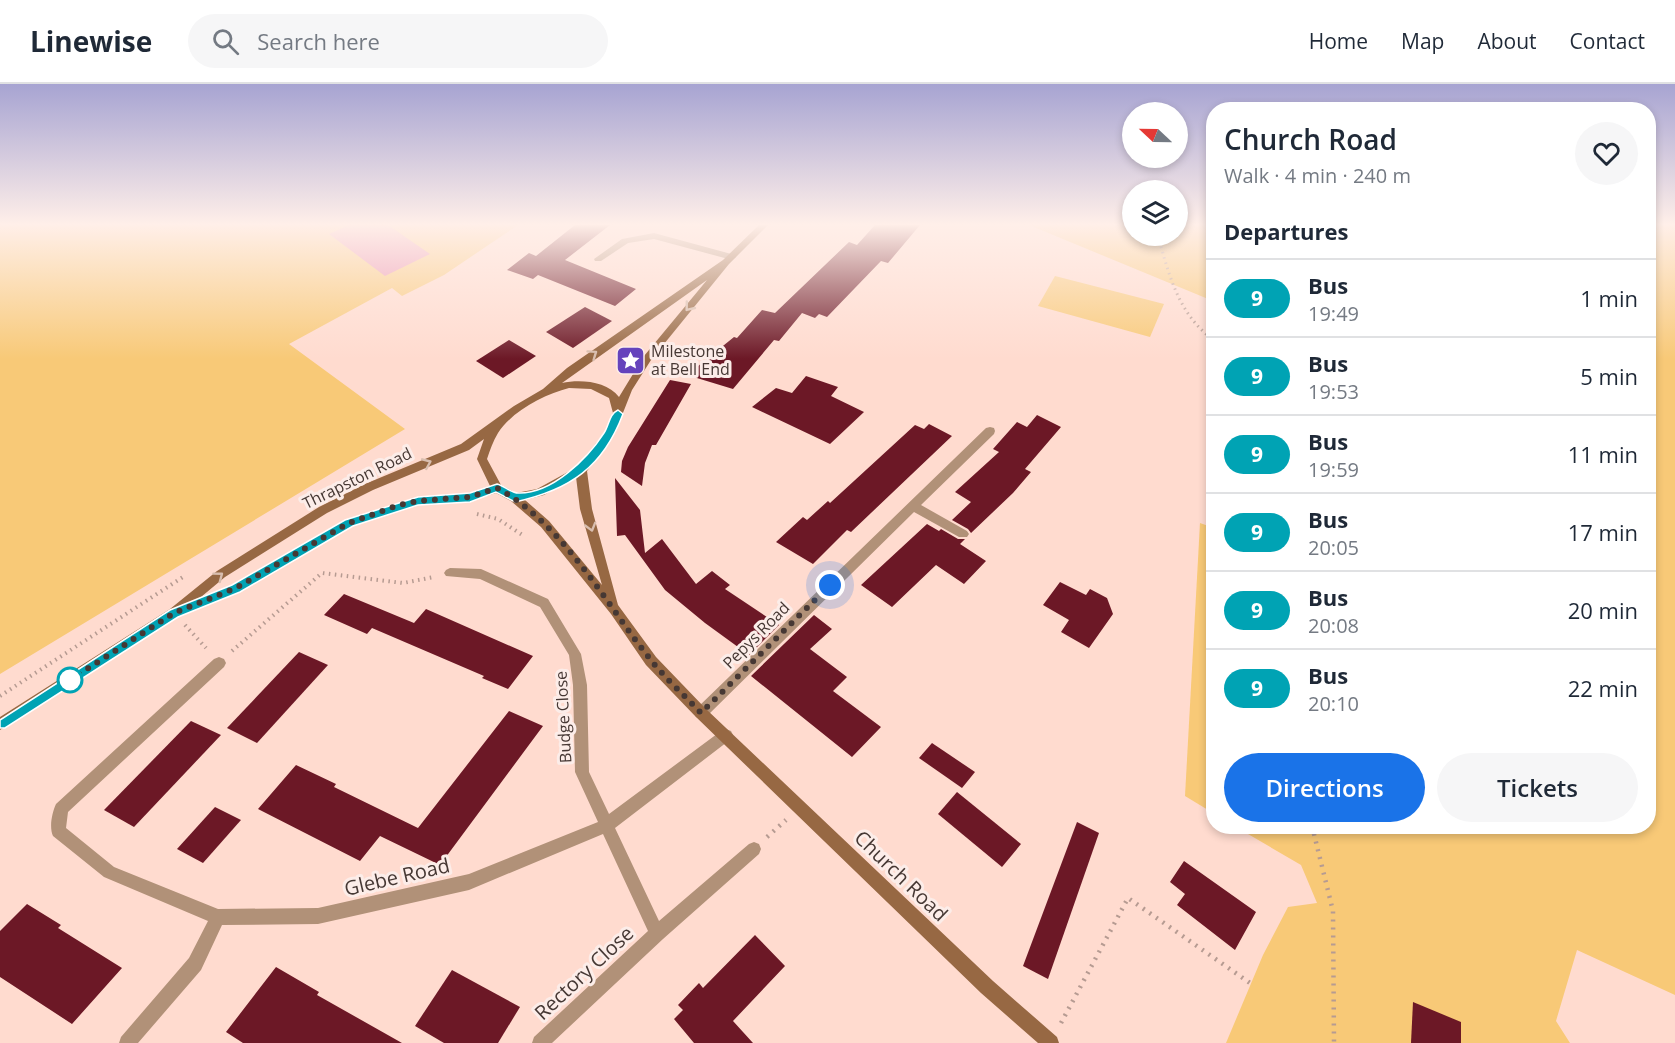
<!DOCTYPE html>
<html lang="en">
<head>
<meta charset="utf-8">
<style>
	body { margin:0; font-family:"Open Sans",sans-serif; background:#f6f6f7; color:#1f2937; height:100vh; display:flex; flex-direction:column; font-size:22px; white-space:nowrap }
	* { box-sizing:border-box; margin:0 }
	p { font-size:20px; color:#747a83 }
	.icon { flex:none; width:33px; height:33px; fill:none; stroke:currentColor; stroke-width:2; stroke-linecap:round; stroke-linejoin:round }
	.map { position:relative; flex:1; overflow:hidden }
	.sheet { position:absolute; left:1206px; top:18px; width:450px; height:732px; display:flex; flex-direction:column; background:#fff; border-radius:24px; box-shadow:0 3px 9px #0003 }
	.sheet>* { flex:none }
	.badge { padding:0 12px; border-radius:20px; font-size:21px; line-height:39px }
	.needle { width:39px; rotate:292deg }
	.fabs { position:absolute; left:1122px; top:18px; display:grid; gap:12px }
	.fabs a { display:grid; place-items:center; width:66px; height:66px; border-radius:50%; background:#fff; box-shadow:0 3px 9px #0003; font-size:30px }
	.you { position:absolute; width:30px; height:30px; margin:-15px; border:4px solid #fff; border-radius:50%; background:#1a73e8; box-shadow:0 0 0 9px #1a73e833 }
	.map>.badge { position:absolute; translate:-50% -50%; box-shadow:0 0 0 3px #fff }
	h2 { padding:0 18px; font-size:22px; line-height:54px }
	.round { display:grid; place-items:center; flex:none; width:63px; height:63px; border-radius:32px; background:#f6f6f7 }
	.head { display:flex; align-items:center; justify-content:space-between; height:102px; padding:0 18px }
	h1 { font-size:28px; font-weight:600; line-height:45px }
	.primary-button { display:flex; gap:12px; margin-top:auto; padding:12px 18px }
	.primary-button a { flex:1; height:69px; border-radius:36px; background:#1a73e8; color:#fff; font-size:24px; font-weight:600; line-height:69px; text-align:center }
	.primary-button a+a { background:#f6f6f7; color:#1f2937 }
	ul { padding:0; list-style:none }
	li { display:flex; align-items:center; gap:18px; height:78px; padding:0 18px; border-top:2px solid #e0e1e3 }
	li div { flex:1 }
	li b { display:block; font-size:22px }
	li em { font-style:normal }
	li .badge { min-width:66px; font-weight:700; text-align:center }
	header { display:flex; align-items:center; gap:36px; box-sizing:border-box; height:84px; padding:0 30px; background:#fff; border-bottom:2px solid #e0e1e3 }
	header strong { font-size:28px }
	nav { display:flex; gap:33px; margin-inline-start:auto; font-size:21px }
	.search { width:420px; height:54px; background:#f6f6f7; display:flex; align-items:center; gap:15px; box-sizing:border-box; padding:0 21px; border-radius:33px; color:#747a83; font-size:22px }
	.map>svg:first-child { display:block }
</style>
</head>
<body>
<header>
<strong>Linewise</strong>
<div class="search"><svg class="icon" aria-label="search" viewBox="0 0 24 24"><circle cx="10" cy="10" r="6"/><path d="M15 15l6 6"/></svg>Search here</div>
<nav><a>Home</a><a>Map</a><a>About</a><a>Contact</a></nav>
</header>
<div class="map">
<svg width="1675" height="959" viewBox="0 0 1675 959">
	<rect width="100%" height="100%" fill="#ffdbcf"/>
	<!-- green -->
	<g fill="#f8c977">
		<polygon points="0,141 518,141 444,191 402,212 392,204 289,260 405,345 0,590"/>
		<polygon points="1029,141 1132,141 1132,152 1178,152 1178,141 1213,141 1213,217"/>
		<polygon points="1648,141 1675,141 1675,911 1577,866 1556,937 1570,959 1226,959 1263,871 1288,823 1317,819 1301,781 1236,743 1648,742"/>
		<polygon points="1055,192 1164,220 1150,253 1038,222"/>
		<polygon points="1200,439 1214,444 1213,729 1185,712"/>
	</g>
	<!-- water -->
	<polygon fill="#e78db0" points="349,141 388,141 430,170 385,192 329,150"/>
	<!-- building -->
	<g fill="#6c1826">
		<polygon points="575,141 610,141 565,176 636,205 615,222 538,191 533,195 507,186 529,169 536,172"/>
		<polygon points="875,141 920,141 888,179 881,177 827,233 819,230 815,234 802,229 779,257 774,256 733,305 687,291 734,253 737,254 762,226 775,229 849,158 857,161"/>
		<polygon points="585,223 612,237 573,264 546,248"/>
		<polygon points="509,256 536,272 503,294 476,277"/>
		<polygon points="806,292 838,303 831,312 864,328 830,360 752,323 776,304 792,309"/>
		<polygon points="670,296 691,300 656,361 652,361 645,379 642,402 621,388 622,377 628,363"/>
		<polygon points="1037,331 1061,343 1025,385 1031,388 1013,409 971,449 968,445 952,436 971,418 955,408 999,368 993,365 1017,338 1027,343"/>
		<polygon points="929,340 952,352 851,448 847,446 813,480 776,458 803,433 807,436 828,417 830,419 915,341 924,345"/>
		<polygon points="615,394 640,426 645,469 662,455 696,500 712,487 730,501 725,505 779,541 749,571 705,539 665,506 625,451 617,452"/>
		<polygon points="927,440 939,447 941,445 958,455 965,455 960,460 986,477 964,500 936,481 892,523 861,501"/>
		<polygon points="1060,498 1086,511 1090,505 1107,514 1113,530 1089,564 1061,548 1069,536 1043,521"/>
		<polygon points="344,510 414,539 426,525 533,572 508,605 482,594 484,592 372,544 367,550 324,531"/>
		<polygon points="814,531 832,545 810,565 847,593 833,607 881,643 852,673 751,592"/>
		<polygon points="299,568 328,581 257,659 227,644"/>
		<polygon points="509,627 543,642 440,781 380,752 360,777 258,725 296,681 336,700 334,703 418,744"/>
		<polygon points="191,637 221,651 134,743 104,726"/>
		<polygon points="932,659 975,688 962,704 919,674"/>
		<polygon points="957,708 1021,760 1002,783 938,730"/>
		<polygon points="215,723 241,736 203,779 177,765"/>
		<polygon points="1077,738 1099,749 1048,895 1023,882"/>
		<polygon points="1184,777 1256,828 1235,866 1177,821 1185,810 1170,798"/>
		<polygon points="27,820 61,841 58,844 122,884 72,940 0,893 0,847"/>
		<polygon points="755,851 785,882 733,937 753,959 694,959 674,935 683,926 678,921 699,899 703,904"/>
		<polygon points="276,883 319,908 317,911 402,959 243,959 226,948"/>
		<polygon points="452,886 520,923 498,959 444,959 415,942"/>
		<polygon points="1413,918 1461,938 1461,959 1411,959"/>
	</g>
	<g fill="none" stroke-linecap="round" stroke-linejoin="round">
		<!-- path-far2 -->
		<path stroke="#b69b92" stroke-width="3" stroke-dasharray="1.5 4" stroke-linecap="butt" d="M1158,152c11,39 21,80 56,104"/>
		<!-- path-far1 -->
		<g stroke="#b69b92" stroke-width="4" stroke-dasharray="1.5 4.5" stroke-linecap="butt">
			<polyline points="477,430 498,435 524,452"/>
			<polyline points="185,541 206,564"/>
			<polyline points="232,567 322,489 403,499 434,493"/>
			<polyline points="0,612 186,491"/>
		</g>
		<!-- path -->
		<g stroke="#b69b92" stroke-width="4.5" stroke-dasharray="2 6" stroke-linecap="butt">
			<polyline points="1312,742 1333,827 1334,959"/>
			<polyline points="767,753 786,736"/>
			<polyline points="1061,939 1128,814 1250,899"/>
		</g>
		<!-- minor -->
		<g fill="#b19178" fill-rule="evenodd">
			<polygon points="654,149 735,171 736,173 732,176 654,155 628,159 601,177 595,177 594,175 622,155"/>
			<polygon points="990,343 994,344 995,347 994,350 921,421 967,447 969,450 967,453 959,453 914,428 706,633 701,635 696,633 694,629 696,625 986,344"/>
			<path d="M450,484l31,1 67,30 33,55 6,31 2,87 20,42 112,-83 5,-2 5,2 2,4 -2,4 -116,89 44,93 90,-77 5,-2 5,2 2,5 -2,5 -96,85 -111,104h-20l2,-6 114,-106 -45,-97 -134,56 -151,34 -96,1 -21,45 -63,73h-19l2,-6 68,-79 19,-37 -104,-44 -51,-41c-4,-9 -1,-23 3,-32l158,-145 5,-2 5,2 2,4 -2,4 -156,145 -2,16 48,39 104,42 100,-1 151,-34 129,-52 -23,-50 -2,-87 -4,-30 -29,-48 -60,-28 -34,-3 -2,-3 2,-3z"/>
		</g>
		<!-- secondary -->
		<path fill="#976843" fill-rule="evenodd" d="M759,141h9l-39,39 -78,96 -19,30 -17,43 -28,38 5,38 26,96 38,52 50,52 287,272 64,56 2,6h-21l-57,-50 -285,-276 -50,-52 -35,-51 -70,-87 -30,-26 -15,-8 -26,8 -52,4 -65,21 -113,66 -59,22 -181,116v-13l170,-108 47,-38 102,-64 46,-23 96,-40 53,-38 29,-17 24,-21 156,-108zM707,196l-63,76 -25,41c-12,-16 -39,-18 -57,-14zM569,304l22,1 18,9 4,15 -8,19 -28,35 -40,22 -21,4 -15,-8 -14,-26c3,-9 6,-18 11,-26 14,-22 47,-39 71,-45zM484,355l-7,20 13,27 -20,7 -52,4 -73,23 -113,66 -31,11 24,-20 102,-64 46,-23 96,-40zM576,393l4,32 22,76 -53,-64 -24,-21 19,-5z"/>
	</g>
	<!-- one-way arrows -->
	<defs><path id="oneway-chevron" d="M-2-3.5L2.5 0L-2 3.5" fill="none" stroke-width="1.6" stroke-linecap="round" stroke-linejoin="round" transform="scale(1.5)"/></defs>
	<g stroke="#d9beaf">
		<use href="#oneway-chevron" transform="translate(689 223) rotate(129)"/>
		<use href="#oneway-chevron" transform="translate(593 270) rotate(-35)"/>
		<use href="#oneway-chevron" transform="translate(427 379) rotate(-23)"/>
		<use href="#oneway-chevron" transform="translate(591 443) rotate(74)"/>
		<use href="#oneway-chevron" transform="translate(219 492) rotate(-37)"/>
	</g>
	<!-- sky -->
	<linearGradient id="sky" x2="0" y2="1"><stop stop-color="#a7a4d2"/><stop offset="0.51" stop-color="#ffefe9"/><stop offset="1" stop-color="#ffefe9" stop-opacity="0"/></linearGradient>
	<rect width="1675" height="275" fill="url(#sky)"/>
	<!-- line -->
	<path fill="#00a3b4" stroke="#fff" stroke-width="1.5" d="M618,326l5,4c-20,53 -53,76 -108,88l-19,-10 -26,10 -52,3 -65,21 -113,66 -62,25 -173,111h-5v-8l170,-110 62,-25 113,-65 73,-23 52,-4 27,-9c7,2 15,9 21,9 34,1 69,-34 86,-60 5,-7 5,-19 14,-23z"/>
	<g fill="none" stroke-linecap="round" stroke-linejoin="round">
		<!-- walk -->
		<path stroke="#463834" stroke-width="6" stroke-dasharray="0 10.8" d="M70,596l104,-67 62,-25 113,-65 50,-18 19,-4 52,-4 27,-9c66,36 107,113 153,171 15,19 34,36 51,54l129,-128"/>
	</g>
	<!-- icons -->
	<defs>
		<symbol id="sight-square" viewBox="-11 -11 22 22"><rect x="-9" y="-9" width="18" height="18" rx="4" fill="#6543bc" stroke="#fcede9"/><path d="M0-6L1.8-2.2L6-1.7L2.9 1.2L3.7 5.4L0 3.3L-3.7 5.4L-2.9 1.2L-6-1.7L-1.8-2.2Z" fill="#fff"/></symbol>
	</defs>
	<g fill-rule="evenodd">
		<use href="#sight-square" x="614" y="260" width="33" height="33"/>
	</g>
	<!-- markers -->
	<circle fill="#fff" stroke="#00a3b4" stroke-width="3" cx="70" cy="596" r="12"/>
	<g text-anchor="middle" stroke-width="6" stroke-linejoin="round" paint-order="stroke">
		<!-- poi labels -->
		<g font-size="16" fill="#463834" stroke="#fcede9" text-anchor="start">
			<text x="651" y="273">Milestone<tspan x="651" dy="18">at Bell End</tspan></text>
		</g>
		<!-- street labels -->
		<g font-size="16" fill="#463834" stroke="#fcede9">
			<text transform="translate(357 394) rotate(-26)" y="6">Thrapston Road</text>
			<text transform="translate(756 551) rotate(-45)" y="6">Pepys Road</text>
			<text transform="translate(563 633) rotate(-93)" y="6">Budge Close</text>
		</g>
		<!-- near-street labels -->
		<g font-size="20" fill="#463834" stroke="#fcede9">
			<text transform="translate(901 792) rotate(44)" y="7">Church Road</text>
			<text transform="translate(397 793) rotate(-13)" y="7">Glebe Road</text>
			<text transform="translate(584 889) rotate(-43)" y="7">Rectory Close</text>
		</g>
	</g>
</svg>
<div class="fabs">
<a><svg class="needle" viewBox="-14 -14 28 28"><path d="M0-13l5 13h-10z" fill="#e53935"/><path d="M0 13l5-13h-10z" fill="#747a83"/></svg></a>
<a><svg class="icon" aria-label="layers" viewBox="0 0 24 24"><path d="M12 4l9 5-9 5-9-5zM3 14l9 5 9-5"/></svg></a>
</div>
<div class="you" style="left:830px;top:501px"></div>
<section class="sheet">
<div class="head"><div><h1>Church Road</h1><p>Walk · 4 min · 240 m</p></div><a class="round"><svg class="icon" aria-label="heart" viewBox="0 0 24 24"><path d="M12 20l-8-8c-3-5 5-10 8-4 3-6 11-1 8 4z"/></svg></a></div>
<h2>Departures</h2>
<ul>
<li><span class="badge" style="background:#00a3b4;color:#fff">9</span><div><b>Bus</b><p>19:49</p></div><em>1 min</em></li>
<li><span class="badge" style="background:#00a3b4;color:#fff">9</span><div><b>Bus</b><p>19:53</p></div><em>5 min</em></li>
<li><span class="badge" style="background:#00a3b4;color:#fff">9</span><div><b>Bus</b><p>19:59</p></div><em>11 min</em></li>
<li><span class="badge" style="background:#00a3b4;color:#fff">9</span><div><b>Bus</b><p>20:05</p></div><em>17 min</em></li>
<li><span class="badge" style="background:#00a3b4;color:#fff">9</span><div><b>Bus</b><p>20:08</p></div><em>20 min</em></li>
<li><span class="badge" style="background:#00a3b4;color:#fff">9</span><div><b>Bus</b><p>20:10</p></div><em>22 min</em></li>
</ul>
<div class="primary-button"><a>Directions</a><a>Tickets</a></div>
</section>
</div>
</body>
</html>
